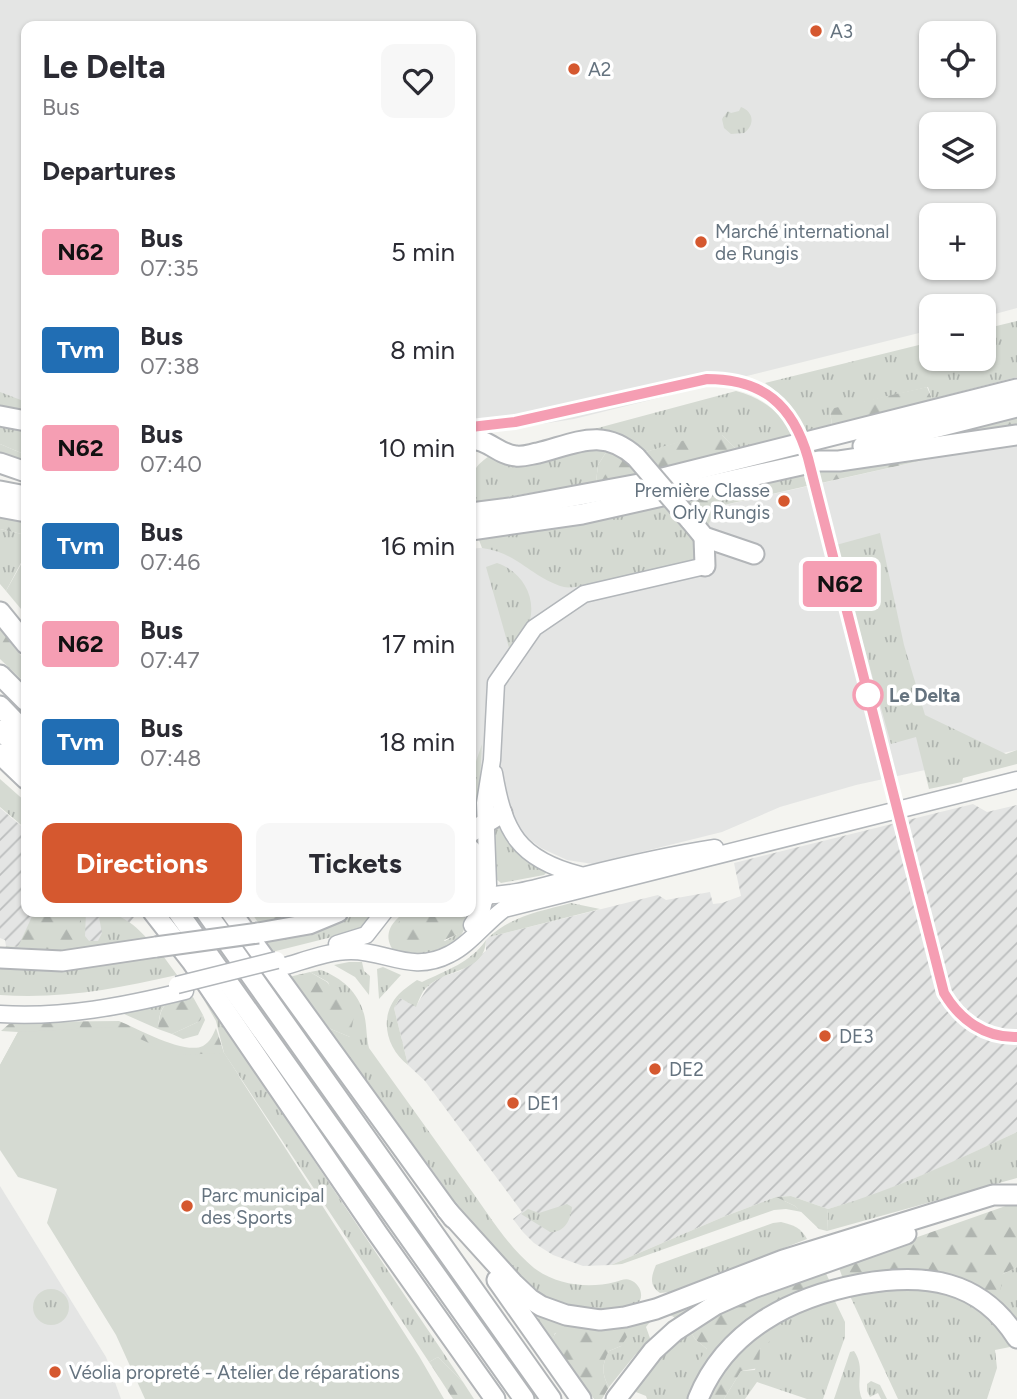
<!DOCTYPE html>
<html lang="en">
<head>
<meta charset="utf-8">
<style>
	body { margin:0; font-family:Figtree,sans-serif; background:#f7f7f7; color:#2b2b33; height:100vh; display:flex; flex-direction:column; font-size:26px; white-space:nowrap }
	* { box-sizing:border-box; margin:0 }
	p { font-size:23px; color:#7c7c81 }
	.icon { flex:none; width:38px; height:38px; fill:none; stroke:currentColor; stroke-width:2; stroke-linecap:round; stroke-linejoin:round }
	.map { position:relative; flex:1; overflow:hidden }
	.side { position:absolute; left:21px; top:21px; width:455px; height:896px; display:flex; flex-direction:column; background:#fff; border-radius:14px; box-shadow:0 2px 5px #0004 }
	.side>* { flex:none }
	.badge { padding:0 14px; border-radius:5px; font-size:24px; line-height:46px }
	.fabs { position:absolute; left:919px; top:21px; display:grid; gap:14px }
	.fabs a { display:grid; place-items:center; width:77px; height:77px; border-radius:14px; background:#fff; box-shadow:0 2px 5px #0004; font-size:35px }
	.map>.badge { position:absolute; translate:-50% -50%; box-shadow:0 0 0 4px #fff }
	h2 { padding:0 21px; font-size:26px; line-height:63px }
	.round { display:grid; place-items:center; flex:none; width:74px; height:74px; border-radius:14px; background:#f7f7f7 }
	.summary { display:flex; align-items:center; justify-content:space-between; height:119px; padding:0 21px }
	h1 { font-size:33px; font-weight:700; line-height:52px }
	.cta { display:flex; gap:14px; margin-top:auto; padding:14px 21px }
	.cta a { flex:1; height:80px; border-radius:14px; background:#d5582f; color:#fff; font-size:28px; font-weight:700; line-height:80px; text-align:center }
	.cta a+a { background:#f7f7f7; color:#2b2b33 }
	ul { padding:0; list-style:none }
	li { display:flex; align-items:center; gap:21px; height:98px; padding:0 21px }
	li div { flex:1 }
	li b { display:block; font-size:26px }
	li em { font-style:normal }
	li .badge { min-width:77px; font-weight:700; text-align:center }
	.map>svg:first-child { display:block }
</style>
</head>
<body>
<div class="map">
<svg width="1017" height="1399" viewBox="0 0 1017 1399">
	<defs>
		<pattern id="industrial-furrows" width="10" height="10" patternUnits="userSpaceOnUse" patternTransform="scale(1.75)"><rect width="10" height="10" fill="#e4e5e4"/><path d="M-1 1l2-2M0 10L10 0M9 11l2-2" fill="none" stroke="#bcbebe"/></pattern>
		<pattern id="grass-tufts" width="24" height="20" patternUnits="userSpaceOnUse" patternTransform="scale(1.75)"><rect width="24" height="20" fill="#d5dad2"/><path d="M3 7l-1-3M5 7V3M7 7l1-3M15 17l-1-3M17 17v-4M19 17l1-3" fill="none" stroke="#b0b5b0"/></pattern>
		<pattern id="forest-firs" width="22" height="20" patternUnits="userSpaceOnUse" patternTransform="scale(1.75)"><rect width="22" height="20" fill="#d5dad2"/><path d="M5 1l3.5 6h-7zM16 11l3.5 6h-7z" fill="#b0b5b0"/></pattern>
	</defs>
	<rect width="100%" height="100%" fill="#f4f4f0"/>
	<!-- built -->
	<g fill="#e4e5e4" fill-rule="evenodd">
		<path d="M0,0h1017v308l-33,9v-11h-53v24l-357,89 -103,16v-409h-445v388l-26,-5zM931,33h53v53h-53zM931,124h53v53h-53zM931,215h53v53h-53z"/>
		<polygon points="1017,430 1017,750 856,785 780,807 722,832 593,864 567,860 541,848 521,833 471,846 471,549 535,541 658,520 960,452"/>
		<polygon points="0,1186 106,1357 121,1399 0,1399"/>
	</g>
	<!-- industrial -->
	<g fill="url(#industrial-furrows)">
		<polygon points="973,804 987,812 1017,805 1017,1132 940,1168 869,1197 828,1209 791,1196 776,1197 723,1217 611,1265 583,1266 553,1255 534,1243 523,1232 513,1219 522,1212 425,1081 408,1065 394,1008 400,998 416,1006 429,985 441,977 460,971 486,951 486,940 489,937 658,895 666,900 710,892 713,904 722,903 741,896 734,863"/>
		<polygon points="0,808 26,830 26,912 127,912 134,917 114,943 53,950 6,946 5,940 0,938"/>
	</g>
	<!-- grass -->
	<g fill="url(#grass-tufts)">
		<path d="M741,107c13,5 14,18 3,26l-13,1 -7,-6 -2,-9 6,-8 3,2 8,-2z"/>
		<path d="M1017,321v56l-85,22 -4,-12 -98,23 2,17 -26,6c-9,-22 -21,-36 -41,-50l166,-41v17h53v-30z"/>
		<path d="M736,391c26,7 44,20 57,44l-57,14 -14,-14h-17l-63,18 -19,-14 -100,9z"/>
		<polygon points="0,392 26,402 26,414 0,409"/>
		<polygon points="0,424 26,428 26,455 0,444"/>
		<path d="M610,446l-12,19 -2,17 -125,21c0,-24 -3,-32 18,-47z"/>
		<polygon points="803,473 807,486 724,505 711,491"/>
		<path d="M667,504l28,35 2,21c-22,5 -118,31 -133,27 -34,-10 -45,-34 -82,-39l-3,-8 88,-15z"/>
		<polygon points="0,529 26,535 26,560 23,559 6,591 0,584"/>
		<polygon points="880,533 904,645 925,715 1006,754 1017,750 1017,764 963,778 962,782 929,789 916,737 891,744 836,545"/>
		<path d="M497,563c24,8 39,32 33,57 -3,12 -13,24 -19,35l-25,-88z"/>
		<polygon points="482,744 478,822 471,826 471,776"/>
		<polygon points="0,779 26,802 26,829 0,807"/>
		<path d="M499,824c13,22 26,35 48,48l-3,3 -43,8 -5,-4 -2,-52z"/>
		<path d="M571,903l29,6 -111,28c23,-21 52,-26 82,-34z"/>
		<path d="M81,912h5l-1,24 4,5h9l4,-8 -4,-21c22,0 38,13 52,30l-79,13 -68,-2 3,-7 47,4 29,-37z"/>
		<path d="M358,912h14l-9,14 -11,6 -80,20 -9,-13c34,-4 66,-8 95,-27z"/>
		<path d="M405,912h9l-8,2 39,27 14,-8v-17l-3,-4h8c8,25 -16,35 -36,41 -5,1 -11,4 -16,4 -5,0 -12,-3 -17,-4 -13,-17 -5,-30 10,-41z"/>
		<path d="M486,940c-1,33 -40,28 -59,47 -5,4 -8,13 -11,20l-16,-9 -6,10 14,57c-22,-17 -30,-49 -9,-71 5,-5 12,-10 18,-14l5,2c25,-12 48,-19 64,-42z"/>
		<path d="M161,953l16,22c-62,14 -113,24 -177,20v-29c55,8 107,-3 161,-13z"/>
		<polygon points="349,962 362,962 364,971 370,976 369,995 355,977 334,965"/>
		<polygon points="383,967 401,975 379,999 377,969"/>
		<path d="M321,970c21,8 37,22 43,44 3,11 2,23 5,34 33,46 66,92 99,138 20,27 39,60 66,82 23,17 54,21 81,14 5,-1 10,-4 15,-2 10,3 16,18 6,25 -15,11 -65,5 -82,-3 -51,-24 -91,-90 -124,-135 -35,-47 -70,-93 -104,-140l24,10 -22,-55 -18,-10z"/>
		<polygon points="206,993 292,1128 463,1382 438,1357 429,1362 224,1053 216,1021 201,995"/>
		<path d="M170,1001c-10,6 -11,16 -12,28l-34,-15 2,-4z"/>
		<polygon points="203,1015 205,1020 198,1035 183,1039 172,1034 200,1021"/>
		<path d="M1017,1132v46l-190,53 1,-22c66,-19 127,-48 189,-77z"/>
		<polygon points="776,1197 795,1206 802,1212 786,1209 774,1210 622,1264 611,1265 723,1217"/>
		<path d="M567,1204l5,3c-1,13 -8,26 -22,25l-29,-18 7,-5 11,4z"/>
		<path d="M781,1222c13,3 20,6 26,17l-137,53 -10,1c-11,-8 -9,-16 -4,-28l117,-42z"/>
		<polygon points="430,1247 434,1247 541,1399 536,1399"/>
		<polygon points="1017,1267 1017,1322 987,1295 1003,1274"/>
		<circle cx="51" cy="1307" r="18"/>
		<path d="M921,1289c40,8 69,19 89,58l-15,3 2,18 -10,31h-89l-48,-103 37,-6z"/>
		<polygon points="833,1297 845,1322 845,1337 823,1399 807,1399 757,1382 745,1399 724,1399 741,1371 755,1370 765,1329"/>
		<path d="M709,1298l-34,20c-11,-9 -22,0 -29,9l5,14 -16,14 -26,32c-8,-14 -7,-23 0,-36l12,-5 3,-17 -69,4 -3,8 -16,-22 5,-4 27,7z"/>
		<path d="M688,1327l7,12 12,10c0,18 -11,33 -18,50h-42l-1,-3 -15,-6 16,-22z"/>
		<path d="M854,1351c12,18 1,30 8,48h-28l16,-47z"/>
		<polygon points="871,1381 880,1385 887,1399 881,1399 878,1393 870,1397 867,1391 867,1384"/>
	</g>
	<!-- forest -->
	<g fill="url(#forest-firs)">
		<polygon points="927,387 932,399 832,427 830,409"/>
		<polygon points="1017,415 1017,430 927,444 925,437"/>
		<polygon points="705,434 722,435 736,449 654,469 642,453"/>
		<polygon points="0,444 26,455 26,465 0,457"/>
		<polygon points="610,446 623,454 638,474 596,482 598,465"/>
		<polygon points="960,452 821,483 818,469"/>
		<polygon points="711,491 724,505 715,507 707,529 679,498"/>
		<polygon points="0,515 26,520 26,535 0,529"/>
		<polygon points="24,559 26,560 26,615 6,591"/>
		<polygon points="0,629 26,662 26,684 0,659"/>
		<polygon points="34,912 81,912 81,934 73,948 53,950 18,947"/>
		<polygon points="251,912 325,912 261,927"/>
		<polygon points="414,912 456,912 459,915 460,933 422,950 406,952 395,941 395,926 406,914"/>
		<polygon points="310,972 327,982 354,1016 350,1037 326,1027 289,977"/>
		<path d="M193,997l10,18 -3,6 -28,13 -14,-5c3,-29 9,-28 35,-32z"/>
		<path d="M119,1021c19,8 66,34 84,25 7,-4 10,-11 13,-18l8,25 15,23 -20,-7 -219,-4 18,-33 -17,-1 8,-7 12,-2z"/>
		<polygon points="791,1196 828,1209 827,1231 819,1229 795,1206 776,1197"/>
		<path d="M1017,1202v65l-14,7 -3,19c-20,3 -33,-10 -52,-16 -34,-12 -70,-4 -105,2l-5,-14z"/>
		<polygon points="824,1269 830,1282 766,1307 741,1326 707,1363 699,1360 707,1349 695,1339 688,1327 728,1304"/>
		<path d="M578,1326l46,3 3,8 -6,9 -12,5c-7,13 -8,22 0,36l-7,12h-8l-42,-58c4,-14 13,-14 26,-15z"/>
		<path d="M765,1329l9,9 -14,11 -1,19 -18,3 -17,28h-16c18,-34 28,-45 57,-70z"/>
		<polygon points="438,1357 463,1382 474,1399 453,1399 429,1362"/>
	</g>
	<!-- garden -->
	<polygon fill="#d5dad2" points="113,1027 176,1055 224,1053 419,1356 444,1399 145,1399 116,1335 47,1223 57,1189 18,1177 0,1150 0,1065 18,1032"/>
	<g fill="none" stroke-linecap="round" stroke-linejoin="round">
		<defs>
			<g id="secondary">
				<path d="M494,773c10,59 24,86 86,102"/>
				<path d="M471,895c38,3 74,-10 111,-19 44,-11 88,-21 133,-28"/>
				<polyline points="472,925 482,909 488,885 485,803 492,760 496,683 534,628 584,594 705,566"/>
				<polyline points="337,944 366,935 384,912"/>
				<path d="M282,967c22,-6 46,-16 69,-16 37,0 61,23 99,3 19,-9 36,-32 54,-45l513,-129"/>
				<path d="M0,1014c63,4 124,-8 185,-23"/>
			</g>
			<g id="highway">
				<polyline points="0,416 26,421"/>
				<path d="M471,439c17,0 28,16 45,17 8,1 15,-2 22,-3 39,-10 65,-26 98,4"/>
				<polyline points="863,446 1017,407"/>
				<polyline points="0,463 26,472"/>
				<polyline points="0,491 26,496"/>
				<polyline points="0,507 26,512"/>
				<polyline points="471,513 510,508 639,484 1017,389"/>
				<polyline points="690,520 704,537 754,554"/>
				<polyline points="471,530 582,514 819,461 839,461 1017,435"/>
				<polyline points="704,537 705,566"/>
				<polyline points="0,612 26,644"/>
				<polyline points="0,675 26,701"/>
				<polyline points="0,706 26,733"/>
				<polyline points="0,730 26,755"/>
				<polyline points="0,754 26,779"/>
				<polyline points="471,832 502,813"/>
				<path d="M471,850c13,16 2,27 15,46"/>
				<polyline points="153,912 192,962 378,1234 495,1399"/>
				<polyline points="178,912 524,1399"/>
				<polyline points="206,912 551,1399"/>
				<polyline points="231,912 453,1218"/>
				<polyline points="258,933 309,924 338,912"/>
				<polyline points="0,958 62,961 156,947"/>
				<polyline points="446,1209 513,1283 530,1299 541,1306 566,1315 600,1320 625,1317 656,1309 783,1260 993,1195 1017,1195"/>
				<polyline points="497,1280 581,1399"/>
				<polyline points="616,1399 653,1351 675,1331 715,1305 753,1288 906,1234"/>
				<path d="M698,1399c28,-69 93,-102 163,-115 63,-11 119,-5 156,54"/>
			</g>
		</defs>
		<!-- secondary casing -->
		<use href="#secondary" stroke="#b2b6ba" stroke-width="19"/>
		<!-- highway casing -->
		<use href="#highway" stroke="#b2b5b8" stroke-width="23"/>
		<!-- secondary -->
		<use href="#secondary" stroke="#fff" stroke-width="16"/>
		<!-- highway -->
		<use href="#highway" stroke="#fff" stroke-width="19"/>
		<defs>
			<polyline id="secondary-bridge" points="177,985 277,960"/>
			<g id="highway-bridge">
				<polyline points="636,457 690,520"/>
				<polyline points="156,947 258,933"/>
			</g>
		</defs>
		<!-- secondary-bridge casing -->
		<use href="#secondary-bridge" stroke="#b2b6ba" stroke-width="19" stroke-linecap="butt"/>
		<!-- highway-bridge casing -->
		<use href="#highway-bridge" stroke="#b2b5b8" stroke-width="23" stroke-linecap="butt"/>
		<!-- secondary-bridge -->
		<use href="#secondary-bridge" stroke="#fff" stroke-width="16"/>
		<!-- highway-bridge -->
		<use href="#highway-bridge" stroke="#fff" stroke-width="19"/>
	</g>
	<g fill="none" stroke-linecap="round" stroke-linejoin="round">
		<defs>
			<path id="line" d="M471,427l44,-5 192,-43c56,0 86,26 101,79l136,535c16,27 41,45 73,44"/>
		</defs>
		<!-- line casing -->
		<use href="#line" stroke="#fff" stroke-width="16"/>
		<!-- line -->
		<use href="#line" stroke="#f59eb3" stroke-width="10"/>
	</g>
	<!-- markers -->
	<g fill="#d5582f" stroke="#fff" stroke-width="2.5">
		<circle cx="816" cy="31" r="7"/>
		<circle cx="574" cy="69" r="7"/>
		<circle cx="701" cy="242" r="7"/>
		<circle cx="784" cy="501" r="7"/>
		<circle cx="825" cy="1036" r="7"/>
		<circle cx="655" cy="1069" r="7"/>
		<circle cx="513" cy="1103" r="7"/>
		<circle cx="187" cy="1206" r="7"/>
		<circle cx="55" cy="1372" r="7"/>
	</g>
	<circle fill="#fff" stroke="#f59eb3" stroke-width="3.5" cx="868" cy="695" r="14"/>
	<g text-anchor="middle" stroke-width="7" stroke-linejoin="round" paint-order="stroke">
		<!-- poi labels -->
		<g font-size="19" fill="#65737f" stroke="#fff" text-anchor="start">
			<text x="830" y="38">A3</text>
			<text x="588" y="76">A2</text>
			<text x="715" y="238">Marché international<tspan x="715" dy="22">de Rungis</tspan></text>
			<text x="770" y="497" text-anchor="end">Première Classe<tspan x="770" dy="22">Orly Rungis</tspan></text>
			<text x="839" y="1043">DE3</text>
			<text x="669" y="1076">DE2</text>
			<text x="527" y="1110">DE1</text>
			<text x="201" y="1202">Parc municipal<tspan x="201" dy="22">des Sports</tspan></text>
			<text x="69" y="1379">Véolia propreté - Atelier de réparations</text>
		</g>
		<!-- stop labels -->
		<g font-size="19" font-weight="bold" fill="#65737f" stroke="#fff" text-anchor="start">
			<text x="889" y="702">Le Delta</text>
		</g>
	</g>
</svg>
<div class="fabs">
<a><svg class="icon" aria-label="locate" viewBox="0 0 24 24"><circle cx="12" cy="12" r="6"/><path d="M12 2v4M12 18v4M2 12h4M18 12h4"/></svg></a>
<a><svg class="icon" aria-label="layers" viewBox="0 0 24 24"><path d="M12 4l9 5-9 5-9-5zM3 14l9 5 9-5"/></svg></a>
<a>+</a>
<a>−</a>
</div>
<b class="badge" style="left:840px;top:584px;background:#f59eb3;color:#111">N62</b>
<section class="side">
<div class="summary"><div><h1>Le Delta</h1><p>Bus</p></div><a class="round"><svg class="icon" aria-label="heart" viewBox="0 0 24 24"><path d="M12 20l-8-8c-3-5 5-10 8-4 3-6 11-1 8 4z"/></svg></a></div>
<h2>Departures</h2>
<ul>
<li><span class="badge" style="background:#f59eb3;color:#111">N62</span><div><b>Bus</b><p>07:35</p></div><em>5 min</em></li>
<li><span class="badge" style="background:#216eb4;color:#fff">Tvm</span><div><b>Bus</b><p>07:38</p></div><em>8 min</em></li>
<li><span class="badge" style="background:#f59eb3;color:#111">N62</span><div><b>Bus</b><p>07:40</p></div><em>10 min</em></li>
<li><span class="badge" style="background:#216eb4;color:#fff">Tvm</span><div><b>Bus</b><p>07:46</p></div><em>16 min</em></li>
<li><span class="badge" style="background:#f59eb3;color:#111">N62</span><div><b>Bus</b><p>07:47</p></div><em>17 min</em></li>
<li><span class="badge" style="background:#216eb4;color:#fff">Tvm</span><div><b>Bus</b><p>07:48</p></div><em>18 min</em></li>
</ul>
<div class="cta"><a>Directions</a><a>Tickets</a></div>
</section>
</div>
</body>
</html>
